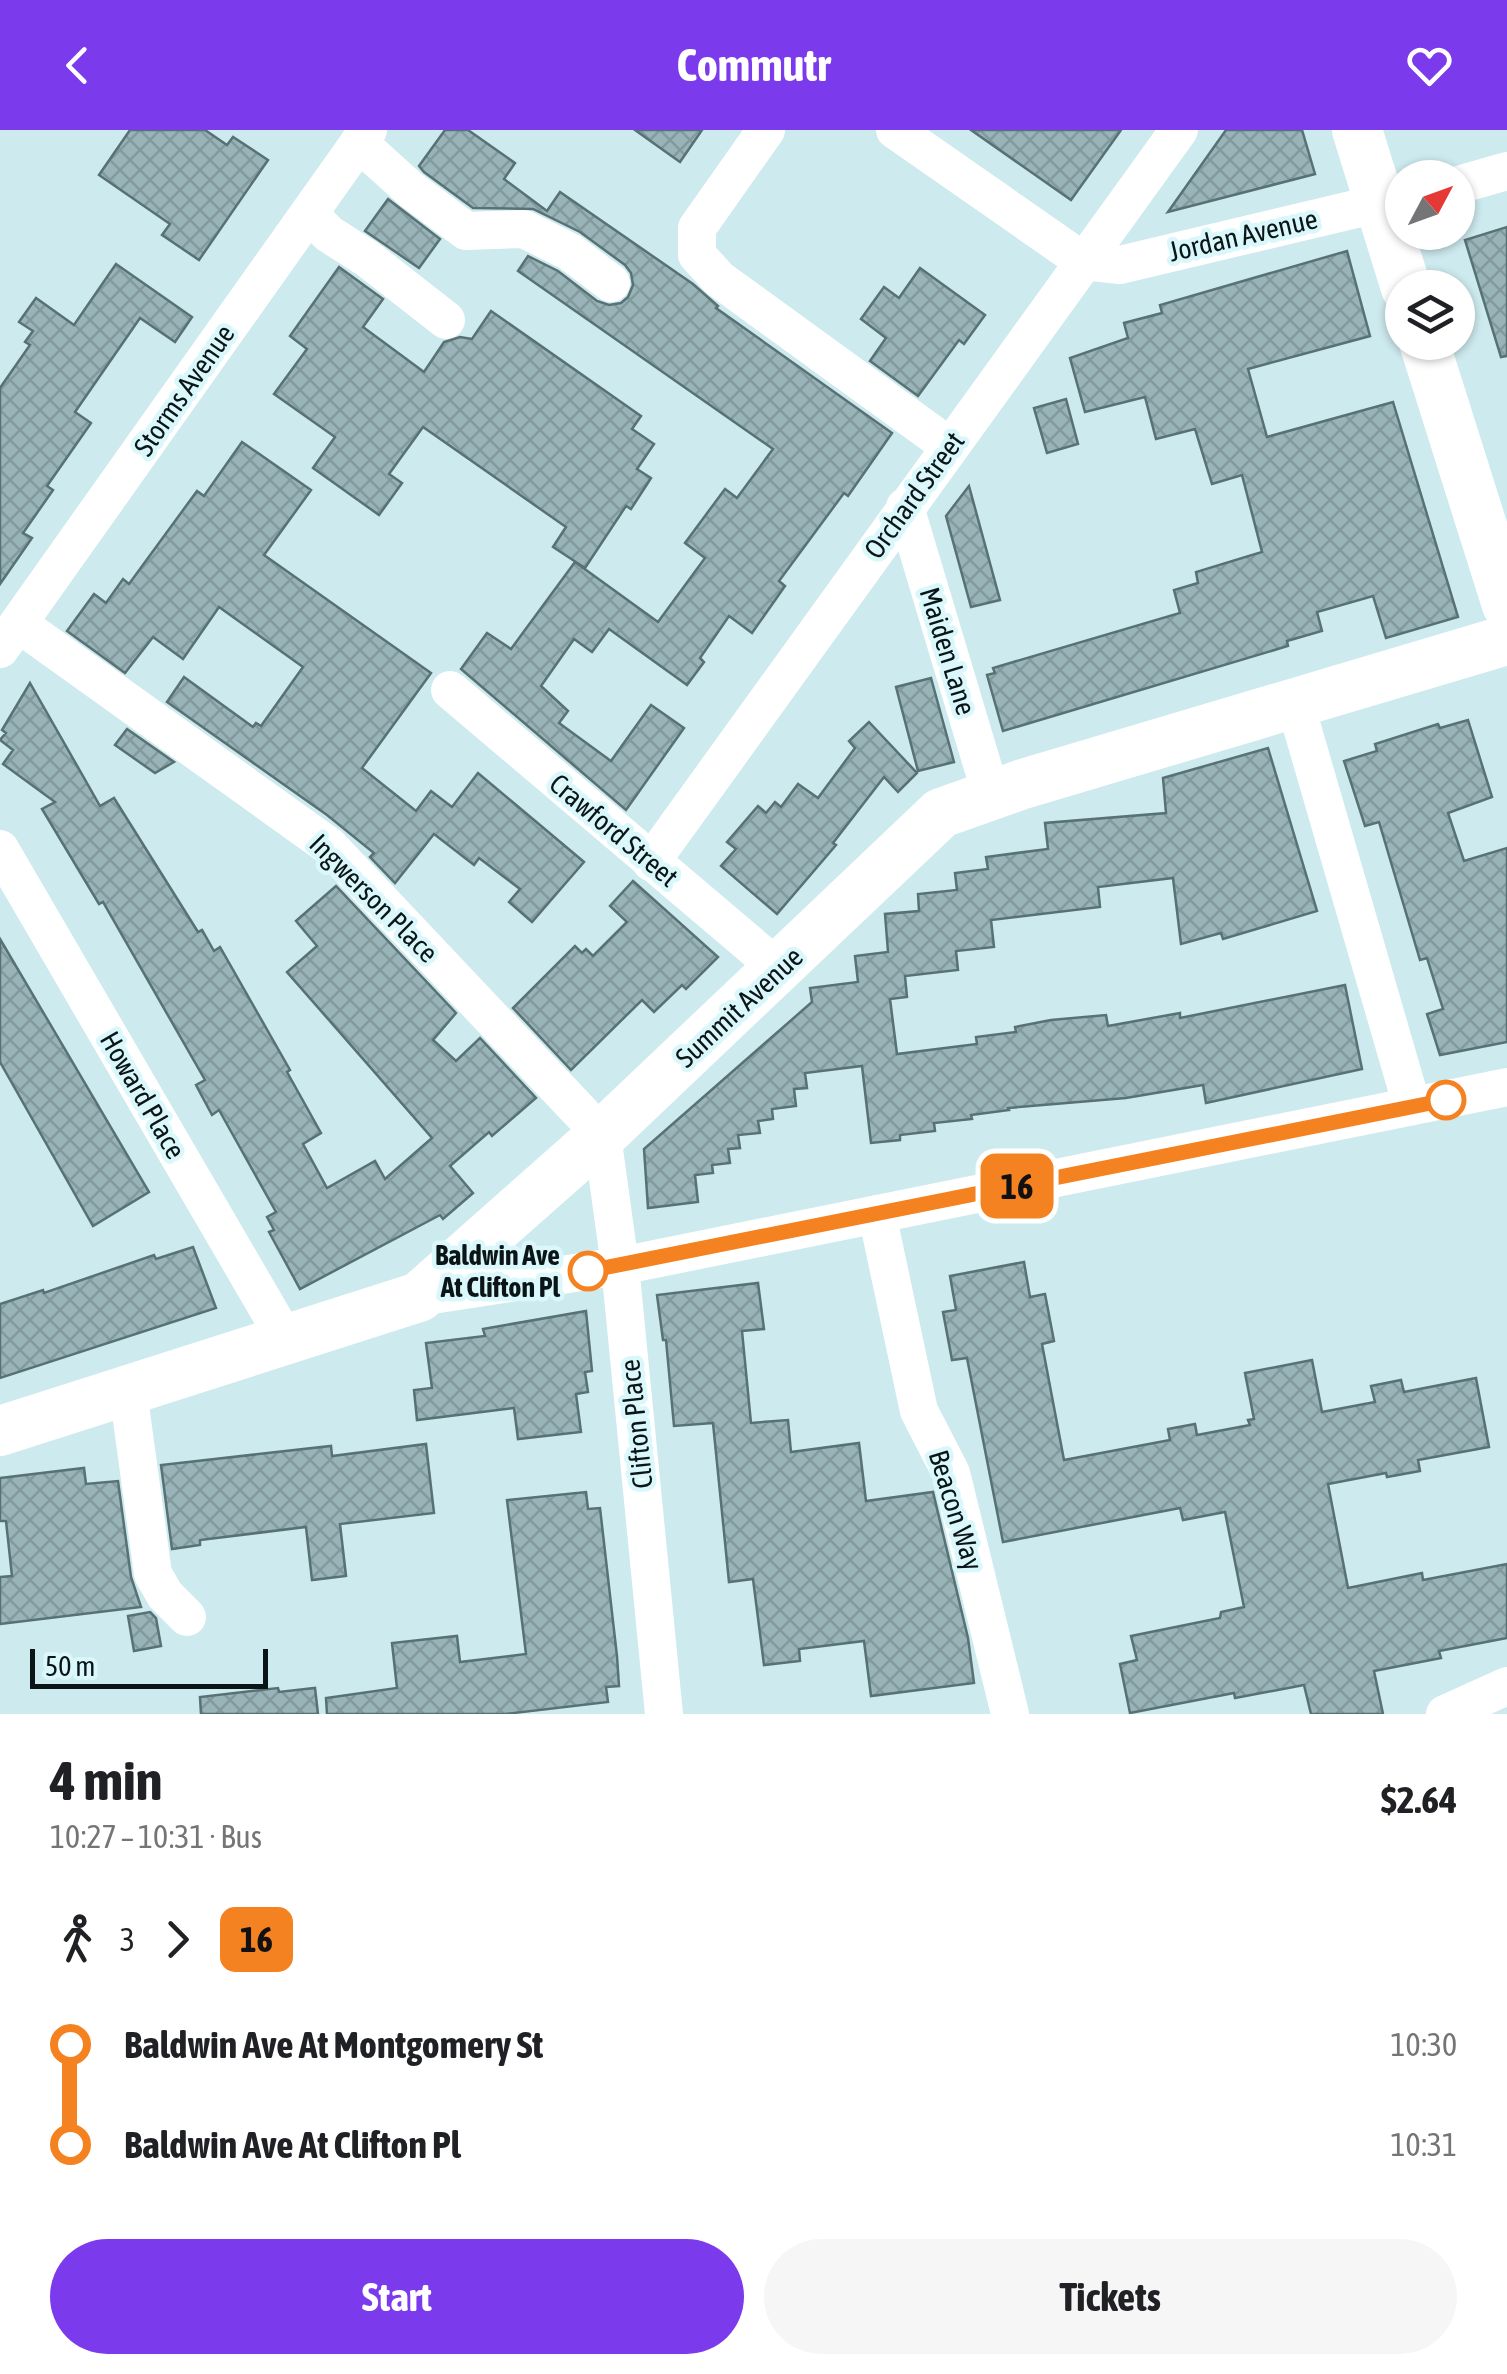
<!DOCTYPE html>
<html lang="en">
<head>
<meta charset="utf-8">
<style>
	body { margin:0; font-family:"Asap Condensed",sans-serif; background:#f6f6f6; color:#202124; height:100vh; display:flex; flex-direction:column; font-size:38px; white-space:nowrap }
	* { box-sizing:border-box; margin:0 }
	p { font-size:32px; color:#757577 }
	.icon { flex:none; width:55px; height:55px; fill:none; stroke:currentColor; stroke-width:2; stroke-linecap:round; stroke-linejoin:round }
	.map { position:relative; height:1584px; overflow:hidden }
	.panel { display:flex; flex-direction:column; background:#fff; flex:1 }
	.panel>* { flex:none }
	.badge { padding:0 20px; border-radius:15px; font-size:35px; line-height:65px }
	.needle { width:65px; rotate:49deg }
	.tools { position:absolute; left:1385px; top:30px; display:grid; gap:20px }
	.tools a { display:grid; place-items:center; width:90px; height:90px; border-radius:50%; background:#fff; box-shadow:0 2px 8px #0004; font-size:50px }
	.scale { position:absolute; left:30px; bottom:25px; width:238px; box-sizing:border-box; padding-left:10px; border:5px solid #0b1517; border-top:0; font-size:28px; line-height:35px; white-space:nowrap; color:#0b1517; -webkit-text-stroke:8px #daf8fb; paint-order:stroke }
	.map>.badge { position:absolute; translate:-50% -50%; box-shadow:0 0 0 5px #fff }
	.legs { display:flex; align-items:center; gap:15px; height:110px; padding:0 50px; font-size:32px }
	.legs p { margin-inline-start:auto }
	.headline { display:flex; align-items:center; justify-content:space-between; height:170px; padding:0 50px }
	h1 { font-size:55px; font-weight:700; line-height:75px }
	.cta { display:flex; gap:20px; margin-top:auto; padding:20px 50px }
	.cta a { flex:1; height:115px; border-radius:60px; background:#7c3aed; color:#fff; font-size:40px; font-weight:700; line-height:115px; text-align:center }
	.cta a+a { background:#f6f6f6; color:#202124 }
	ul { padding:0 50px; list-style:none }
	li { display:flex; align-items:center; gap:35px; height:100px; font-size:38px }
	li i { display:grid; place-items:center; width:15px; height:100%; margin:0 12px; background:currentColor }
	li i::after { content:''; width:25px; height:25px; margin:-12px; border:8px solid; border-radius:50%; background:#fff }
	li p { margin-inline-start:auto }
	li:first-child i { background:linear-gradient(#0000 50%,currentColor 0) }
	li:last-child i { background:linear-gradient(currentColor 50%,#0000 0) }
	header { display:flex; justify-content:space-between; align-items:center; height:130px; padding:0 50px; background:#7c3aed; color:#fff; font-size:45px; font-weight:700 }
	.map>svg:first-child { display:block }
</style>
</head>
<body>
<header><svg class="icon" aria-label="back" viewBox="0 0 24 24"><path d="M15 5l-7 7 7 7"/></svg>Commutr<svg class="icon" aria-label="heart" viewBox="0 0 24 24"><path d="M12 20l-8-8c-3-5 5-10 8-4 3-6 11-1 8 4z"/></svg></header>
<div class="map">
<svg width="1507" height="1584" viewBox="0 0 1507 1584">
	<defs>
		<pattern id="building-cross-hatch" width="8" height="8" patternUnits="userSpaceOnUse" patternTransform="scale(2.5)"><rect width="8" height="8" fill="#98b4b8"/><path d="M0 0l8 8M0 8l8-8" fill="none" stroke="#829a9d"/></pattern>
	</defs>
	<rect width="100%" height="100%" fill="#cdeaee"/>
	<!-- building -->
	<g fill="url(#building-cross-hatch)" stroke="#577174" stroke-width="2.5">
		<polygon points="130,0 205,0 227,15 233,7 268,30 199,130 162,105 170,94 99,45"/>
		<polygon points="445,0 468,0 515,33 504,49 547,81 560,62 693,154 718,176 716,178 892,303 848,366 844,363 779,451 785,456 752,503 729,486 700,528 704,532 687,555 609,499 592,522 574,509 541,556 568,581 559,593 611,631 651,575 684,598 626,680 461,539 487,503 511,519 575,432 658,492 705,428 685,413 725,359 737,368 773,319 518,141 528,126 558,141 597,171 609,175 621,173 628,167 633,155 631,143 625,135 580,102 533,79 473,78 424,42 419,36"/>
		<polygon points="635,0 702,0 680,32"/>
		<polygon points="971,0 1121,0 1071,70"/>
		<polygon points="1226,0 1302,0 1315,44 1168,82"/>
		<polygon points="388,69 440,109 419,138 365,101"/>
		<polygon points="1507,97 1507,226 1501,227 1465,110"/>
		<polygon points="1347,121 1370,206 1248,239 1267,307 1393,272 1458,487 1386,508 1373,466 1317,482 1322,501 1287,511 1288,516 1003,601 987,545 995,543 993,538 1180,483 1174,460 1198,453 1196,442 1262,422 1242,345 1212,354 1195,299 1156,309 1145,267 1085,282 1070,228 1128,208 1124,193 1162,183 1160,175"/>
		<polygon points="116,134 192,187 175,212 140,188 75,282 91,293 47,356 53,360 23,403 32,408 0,454 0,258 30,215 25,212 33,201 19,192 36,168 74,195"/>
		<polygon points="339,137 383,169 363,197 424,242 444,212 460,207 472,209 491,181 641,286 632,299 654,314 637,339 651,348 631,379 626,376 585,438 553,417 566,397 423,297 389,344 402,353 379,385 313,338 335,307 274,264 307,219 290,206"/>
		<polygon points="920,138 985,185 964,214 959,210 918,266 870,231 886,208 861,189 884,157 899,168"/>
		<polygon points="1066,269 1078,314 1047,323 1034,278"/>
		<polygon points="242,312 311,360 264,425 431,543 362,638 416,681 431,661 452,677 478,643 584,732 532,792 509,772 520,759 479,728 474,735 434,704 395,753 370,727 374,723 327,685 167,572 184,547 253,597 256,593 261,596 303,537 219,477 183,529 153,507 125,543 67,501 94,464 106,473 123,449 129,454 197,361 204,366"/>
		<polygon points="969,356 1000,470 971,477 946,386"/>
		<polygon points="931,548 954,632 918,641 896,557"/>
		<polygon points="30,553 100,676 114,668 198,802 202,800 214,821 220,817 290,940 287,942 321,1003 303,1014 327,1058 375,1031 385,1049 432,1008 287,842 317,816 296,791 336,756 456,883 433,910 456,931 480,908 536,968 492,1006 489,1002 450,1036 473,1063 443,1089 440,1085 300,1159 269,1102 274,1100 267,1087 276,1082 219,980 212,985 196,955 205,950 103,772 99,774 42,679 55,672 3,634 13,620 0,610 6,603 2,600"/>
		<polygon points="1468,590 1492,667 1448,683 1464,731 1507,718 1507,912 1440,925 1427,884 1443,879 1427,828 1420,830 1379,692 1365,696 1344,631 1377,621 1375,614 1438,594 1440,598"/>
		<polygon points="869,592 917,643 898,662 884,647 833,713 836,715 777,784 721,736 736,719 727,712 758,676 766,683 775,672 781,677 798,654 818,668 855,618 849,611"/>
		<polygon points="127,599 174,632 155,643 115,615"/>
		<polygon points="1268,618 1317,781 1223,809 1221,803 1181,814 1173,748 1098,757 1100,777 991,790 994,817 956,821 958,840 905,846 907,867 890,869 897,924 977,914 976,907 1016,902 1015,897 1051,890 1106,885 1108,896 1180,883 1180,888 1345,855 1362,939 1206,973 1203,955 1126,968 1008,978 1009,980 971,985 972,989 934,993 935,1001 900,1005 900,1010 871,1013 862,936 805,943 807,958 794,959 796,976 772,979 773,989 758,991 760,1003 738,1005 740,1018 728,1019 730,1033 712,1035 713,1043 695,1045 698,1072 648,1078 644,1019 812,872 810,858 858,852 855,826 888,822 885,784 919,781 918,764 957,760 955,743 988,739 986,727 1048,719 1045,693 1166,683 1163,648"/>
		<polygon points="633,751 718,827 686,859 682,855 654,882 642,870 571,940 513,878 575,816 582,823 586,819 593,826 627,792 610,776"/>
		<polygon points="0,809 149,1062 93,1096 0,932"/>
		<polygon points="193,1117 216,1178 0,1248 0,1174 43,1160 44,1163 154,1125 156,1129"/>
		<polygon points="1024,1132 1030,1167 1045,1164 1054,1211 1042,1214 1064,1330 1170,1310 1168,1299 1195,1294 1197,1305 1250,1295 1248,1290 1254,1289 1245,1243 1312,1230 1322,1282 1375,1272 1371,1256 1401,1250 1404,1262 1476,1248 1489,1317 1418,1330 1420,1341 1387,1347 1386,1343 1328,1354 1348,1458 1422,1443 1423,1450 1507,1434 1507,1508 1439,1521 1441,1528 1374,1541 1383,1584 1311,1584 1304,1555 1235,1568 1234,1563 1130,1583 1120,1534 1137,1530 1131,1506 1220,1488 1221,1482 1244,1477 1225,1382 1183,1390 1180,1378 1003,1412 967,1228 952,1230 943,1182 956,1180 950,1146"/>
		<polygon points="758,1153 764,1199 742,1201 751,1293 788,1290 791,1322 859,1313 866,1371 933,1362 968,1508 974,1553 871,1566 864,1511 799,1519 800,1531 764,1535 753,1449 729,1452 713,1293 674,1296 666,1210 663,1210 657,1165"/>
		<polygon points="586,1181 592,1241 585,1242 588,1262 576,1264 581,1302 518,1309 514,1278 417,1290 414,1260 432,1258 426,1213 485,1206 483,1199"/>
		<polygon points="426,1314 434,1383 340,1394 346,1446 312,1450 306,1397 200,1410 200,1415 172,1419 161,1335 331,1316 332,1326"/>
		<polygon points="84,1338 86,1354 118,1351 131,1447 141,1477 0,1494 0,1447 12,1446 6,1391 0,1391 0,1348"/>
		<polygon points="586,1362 588,1379 600,1378 617,1526 619,1556 606,1557 608,1572 505,1584 327,1584 326,1568 397,1558 392,1513 457,1506 460,1532 526,1524 507,1370"/>
		<polygon points="150,1482 156,1488 161,1516 134,1521 128,1486"/>
		<polygon points="278,1558 279,1562 315,1558 318,1584 201,1584 200,1567"/>
	</g>
	<g fill="none" stroke-linecap="round" stroke-linejoin="round">
		<!-- minor -->
		<g stroke="#fff" stroke-width="38">
			<polyline points="766,0 697,98 697,125 719,149 949,316"/>
			<polyline points="895,0 1083,131 1120,135 1402,68"/>
			<polyline points="359,13 410,59 466,101 524,99 570,122 611,153"/>
			<polyline points="1458,55 1507,41"/>
			<polyline points="309,84 329,104 368,129 446,190"/>
			<polyline points="905,377 991,664"/>
			<polyline points="19,494 329,716 602,1005 620,1136 664,1584"/>
			<polyline points="0,519 368,0"/>
			<polyline points="450,560 779,839"/>
			<polyline points="1295,573 1412,976"/>
			<polyline points="0,719 286,1210"/>
			<polyline points="651,732 1179,0"/>
			<polyline points="877,1084 919,1281 951,1343 1010,1584"/>
			<polyline points="419,1167 620,1136 1507,957"/>
			<polyline points="128,1261 153,1444 165,1465 187,1487"/>
			<polyline points="1445,1584 1507,1556"/>
		</g>
		<!-- major -->
		<g stroke="#fff" stroke-width="50">
			<polyline points="1357,0 1406,158"/>
			<polyline points="1424,212 1507,475"/>
			<polyline points="0,1301 419,1167 602,1005 941,683 1023,654 1507,510"/>
		</g>
	</g>
	<g fill="none" stroke-linecap="round" stroke-linejoin="round">
		<defs>
			<polyline id="line-1" points="588,1141 1446,970"/>
		</defs>
		<!-- line-1 casing -->
		<use href="#line-1" stroke="#fff" stroke-width="22"/>
		<!-- line-1 -->
		<use href="#line-1" stroke="#f58220" stroke-width="15"/>
	</g>
	<!-- markers -->
	<g fill="#fff" stroke="#f58220" stroke-width="5">
		<circle cx="1446" cy="970" r="18"/>
		<circle cx="588" cy="1141" r="18"/>
	</g>
	<g text-anchor="middle" stroke-width="9" stroke-linejoin="round" paint-order="stroke">
		<!-- street labels -->
		<g font-size="28" fill="#0b1517" stroke="#daf8fb">
			<text transform="translate(1243 105) rotate(-13)" y="10">Jordan Avenue</text>
			<text transform="translate(184 260) rotate(-55)" y="10">Storms Avenue</text>
			<text transform="translate(914 365) rotate(-54)" y="10">Orchard Street</text>
			<text transform="translate(948 521) rotate(73)" y="10">Maiden Lane</text>
			<text transform="translate(614 700) rotate(40)" y="10">Crawford Street</text>
			<text transform="translate(374 768) rotate(45)" y="10">Ingwerson Place</text>
			<text transform="translate(739 877) rotate(-43)" y="10">Summit Avenue</text>
			<text transform="translate(143 965) rotate(60)" y="10">Howard Place</text>
			<text transform="translate(636 1294) rotate(-96)" y="10">Clifton Place</text>
			<text transform="translate(956 1380) rotate(73)" y="10">Beacon Way</text>
		</g>
		<!-- stop labels -->
		<g font-size="28" font-weight="bold" fill="#0b1517" stroke="#daf8fb" text-anchor="end">
			<text x="560" y="1135">Baldwin Ave<tspan x="560" dy="32">At Clifton Pl</tspan></text>
		</g>
	</g>
</svg>
<div class="tools">
<a><svg class="needle" viewBox="-14 -14 28 28"><path d="M0-13l5 13h-10z" fill="#e53935"/><path d="M0 13l5-13h-10z" fill="#757577"/></svg></a>
<a><svg class="icon" aria-label="layers" viewBox="0 0 24 24"><path d="M12 4l9 5-9 5-9-5zM3 14l9 5 9-5"/></svg></a>
</div>
<div class="scale">50 m</div>
<b class="badge" style="left:1017px;top:1056px;background:#f58220;color:#111">16</b>
</div>
<section class="panel">
<div class="headline"><div><h1>4 min</h1><p>10:27 – 10:31 · Bus</p></div><b>$2.64</b></div>
<div class="legs"><svg class="icon" aria-label="walk" viewBox="0 0 24 24"><circle cx="13" cy="4" r="2"/><path d="M13 8l-2 6 4 7M11 14l-3 7M7 12l3-4h3l4 4"/></svg>3<svg class="icon" aria-label="forward" viewBox="0 0 24 24"><path d="M9 5l7 7-7 7"/></svg><b class="badge" style="background:#f58220;color:#111">16</b></div>
<ul>
<li><i style="color:#f58220"></i><b>Baldwin Ave At Montgomery St</b><p>10:30</p></li>
<li><i style="color:#f58220"></i><b>Baldwin Ave At Clifton Pl</b><p>10:31</p></li>
</ul>
<div class="cta"><a>Start</a><a>Tickets</a></div>
</section>
</body>
</html>
